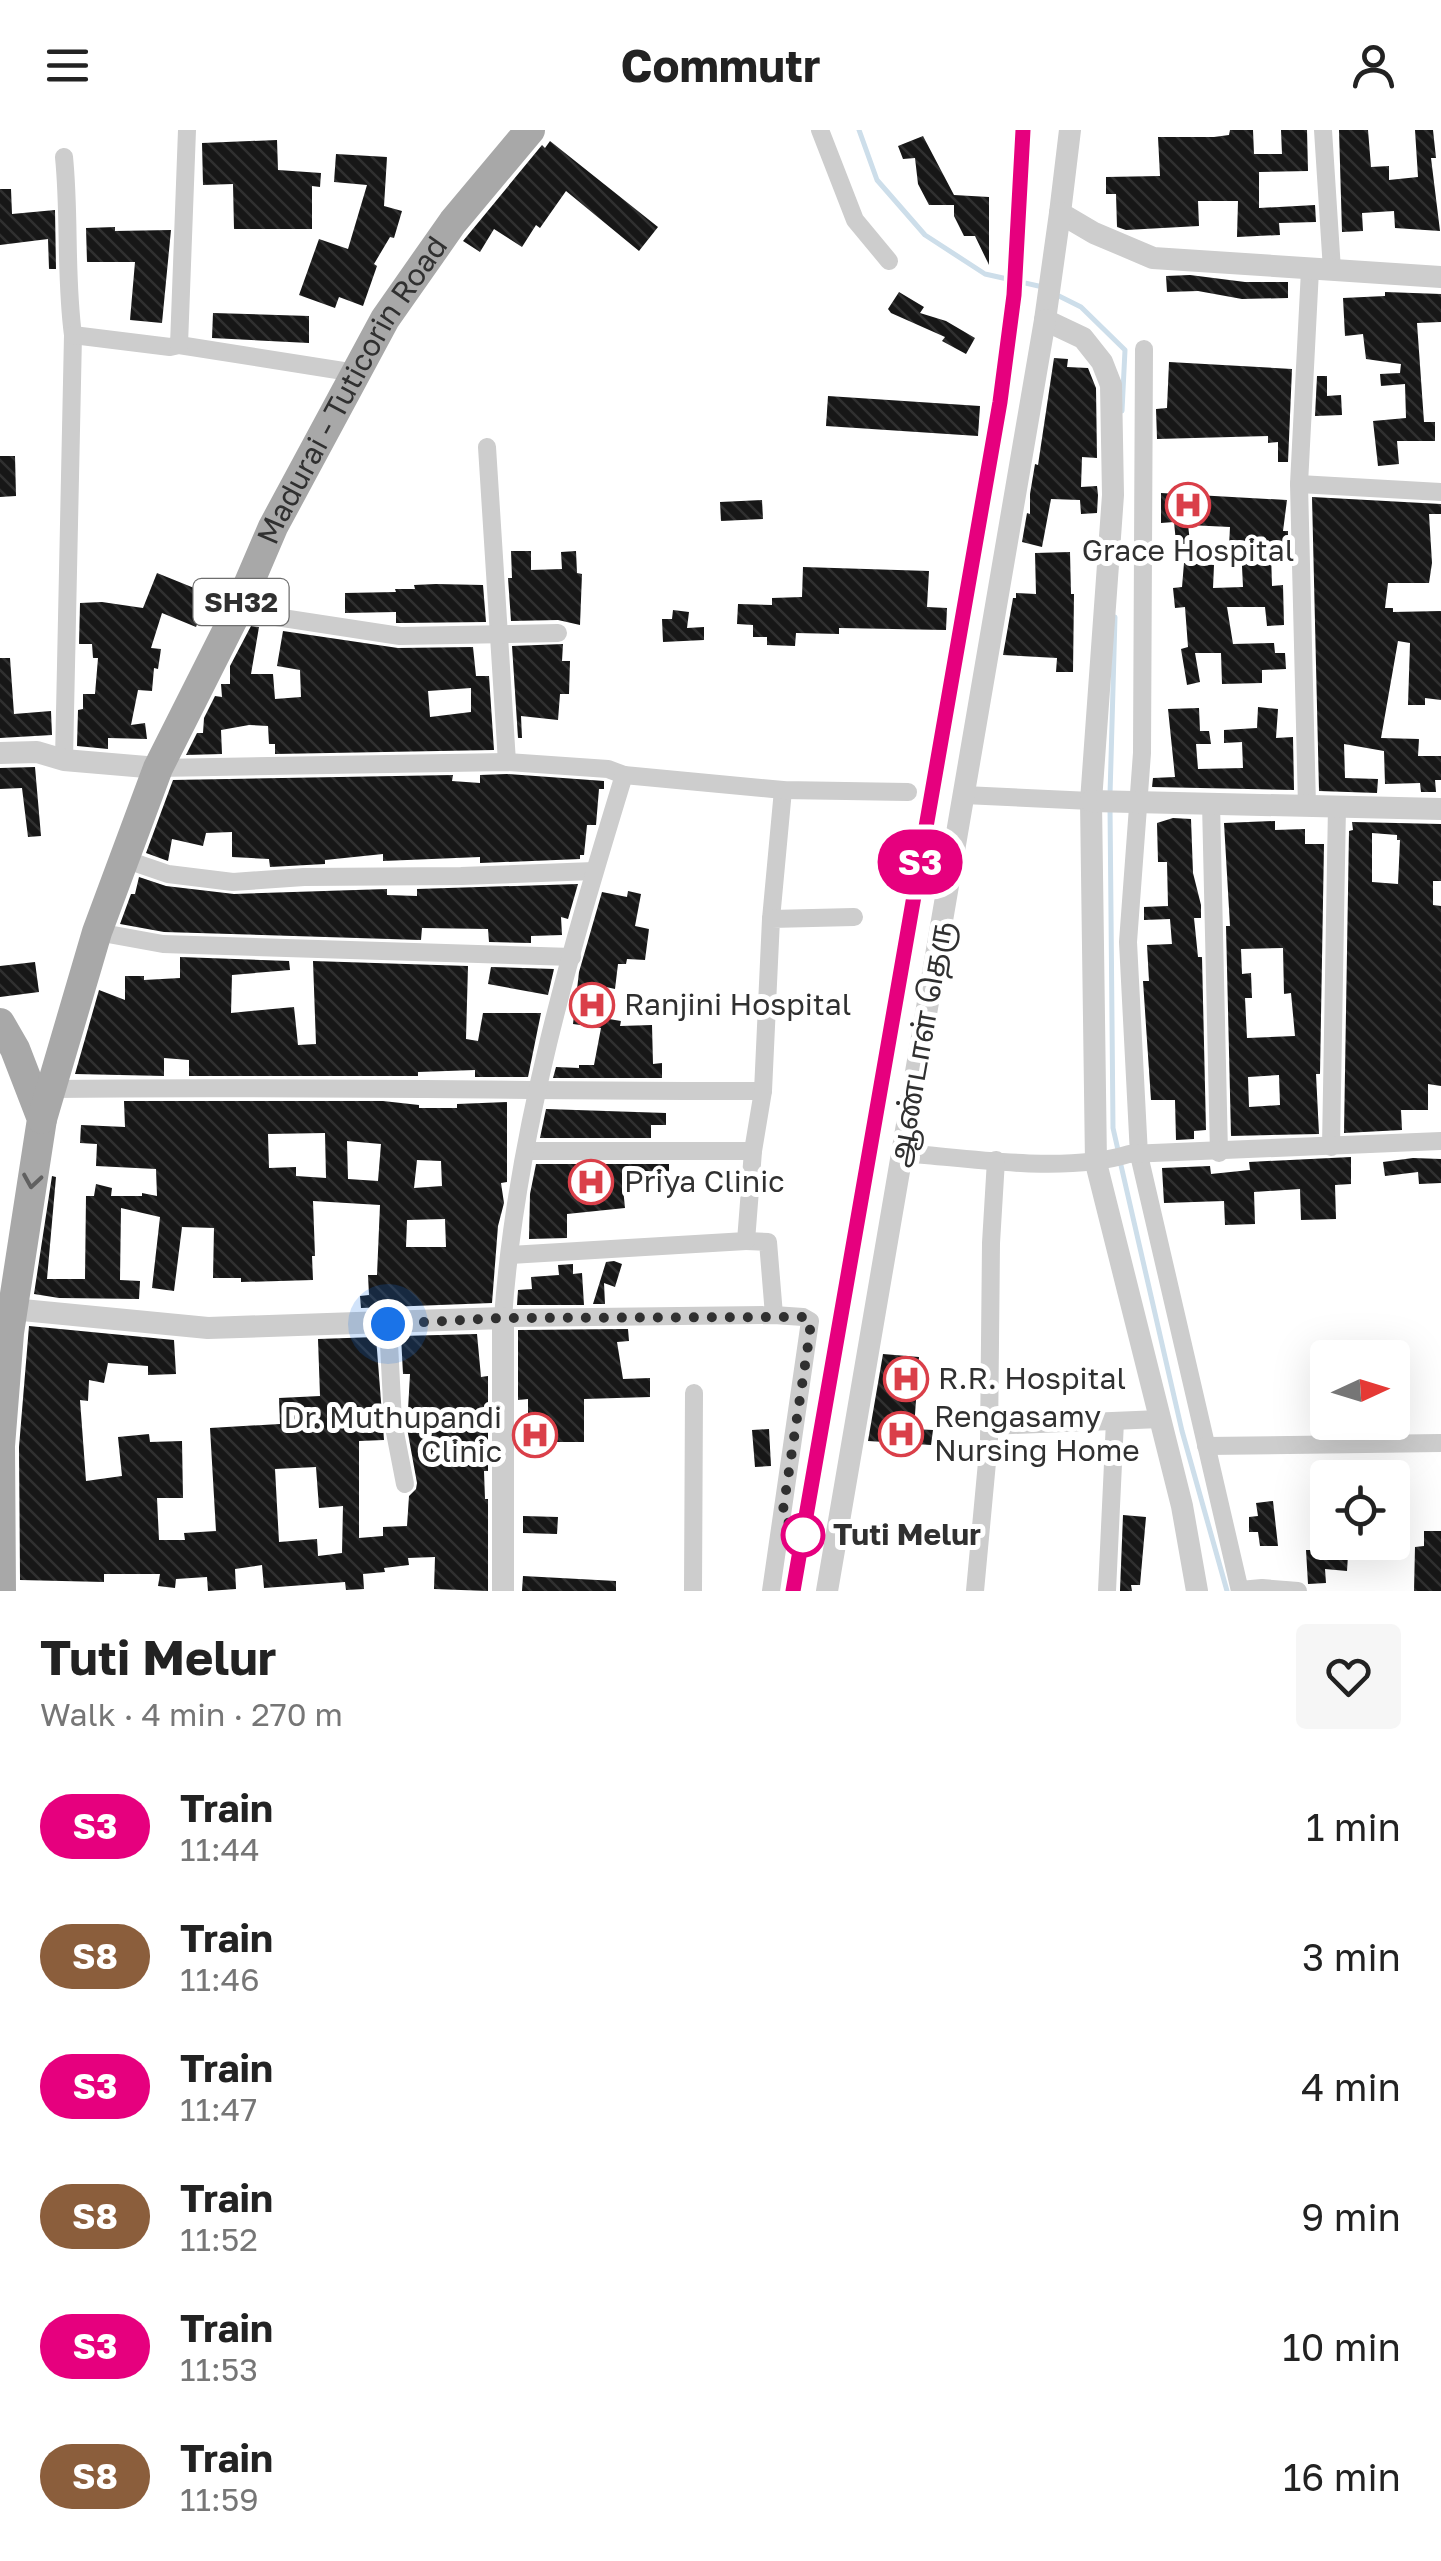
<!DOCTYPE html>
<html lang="en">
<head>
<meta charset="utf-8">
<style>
	body { margin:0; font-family:"Golos Text","Noto Sans Tamil",sans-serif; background:#f6f6f6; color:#222; height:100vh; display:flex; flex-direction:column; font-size:38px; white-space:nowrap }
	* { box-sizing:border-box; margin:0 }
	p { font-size:32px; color:#767676 }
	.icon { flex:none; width:55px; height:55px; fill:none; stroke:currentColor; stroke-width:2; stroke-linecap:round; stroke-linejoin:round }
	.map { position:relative; height:1461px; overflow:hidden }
	.details { display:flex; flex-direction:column; background:#fff; flex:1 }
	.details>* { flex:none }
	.badge { padding:0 20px; border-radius:32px; font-size:35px; line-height:65px }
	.needle { width:65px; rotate:86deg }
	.fabs { position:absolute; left:1310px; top:1210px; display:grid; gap:20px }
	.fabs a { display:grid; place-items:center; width:100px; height:100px; border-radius:10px; background:#fff; box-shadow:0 10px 40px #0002; font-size:50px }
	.you { position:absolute; width:50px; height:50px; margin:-25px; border:8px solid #fff; border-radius:50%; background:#1a73e8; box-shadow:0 0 0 15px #1a73e833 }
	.map>.badge { position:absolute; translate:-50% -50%; box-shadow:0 0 0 5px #fff }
	.round { display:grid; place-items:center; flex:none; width:105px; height:105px; border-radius:10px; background:#f6f6f6 }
	.head { display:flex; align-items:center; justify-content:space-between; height:170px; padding:0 40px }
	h1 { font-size:48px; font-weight:700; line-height:75px }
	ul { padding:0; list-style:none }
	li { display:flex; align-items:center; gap:30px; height:130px; padding:0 40px }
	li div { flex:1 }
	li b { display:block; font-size:38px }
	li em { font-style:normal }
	li .badge { min-width:110px; font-weight:700; text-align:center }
	header { display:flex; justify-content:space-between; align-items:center; height:130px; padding:0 40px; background:#fff; font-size:45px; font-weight:700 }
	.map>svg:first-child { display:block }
</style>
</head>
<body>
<header><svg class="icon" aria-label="menu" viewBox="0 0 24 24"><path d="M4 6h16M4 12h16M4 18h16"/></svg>Commutr<svg class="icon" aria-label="person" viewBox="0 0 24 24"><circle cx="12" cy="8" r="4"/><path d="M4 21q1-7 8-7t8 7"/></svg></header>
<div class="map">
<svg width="1441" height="1461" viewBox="0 0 1441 1461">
	<defs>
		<pattern id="building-back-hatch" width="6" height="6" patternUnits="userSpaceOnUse" patternTransform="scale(2.5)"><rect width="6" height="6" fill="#171717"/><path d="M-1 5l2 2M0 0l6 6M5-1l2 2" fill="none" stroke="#303030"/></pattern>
	</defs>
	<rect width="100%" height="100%" fill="#fff"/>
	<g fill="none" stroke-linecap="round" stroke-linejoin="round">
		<!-- stream -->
		<g stroke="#cddeea" stroke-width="5">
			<polyline points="859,0 877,50 925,105 985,144 1043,157"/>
			<polyline points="1057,165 1081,177 1125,220 1122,281"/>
			<polyline points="1110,665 1115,487"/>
			<polyline points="1110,676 1113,998 1118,1020"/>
			<polyline points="1120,1031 1182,1301 1227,1461"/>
		</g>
	</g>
	<!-- building -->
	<g fill="url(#building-back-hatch)" fill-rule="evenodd">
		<polygon points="1230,0 1253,0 1254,24 1282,24 1281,0 1307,0 1308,41 1259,42 1259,78 1315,75 1316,92 1279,93 1280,105 1237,107 1238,71 1198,71 1199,96 1126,100 1117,97 1116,64 1106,64 1106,47 1160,46 1158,7 1214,7 1229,5"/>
		<polygon points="1339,0 1368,0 1371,37 1389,36 1389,50 1418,47 1415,0 1433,0 1436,28 1431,28 1440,101 1395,98 1394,81 1362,83 1363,101 1342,102"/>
		<polygon points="923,6 954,65 989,67 989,135 975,106 964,106 954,86 954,75 929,75 918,54 915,28 903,29 898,16"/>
		<polygon points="277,10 278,40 321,43 320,57 312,56 312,99 234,99 233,54 203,55 202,13"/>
		<polygon points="550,11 658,97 639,121 566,61 540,98 536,95 522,117 494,99 480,122 463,111 542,15 545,18"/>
		<polygon points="336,24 387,27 384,76 402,81 394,108 390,107 374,134 377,136 363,176 339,167 335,178 299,165 319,109 348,119 367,55 334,52"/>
		<polygon points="0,59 11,59 12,84 55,80 56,139 49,139 48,109 0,115"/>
		<polygon points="115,97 115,101 171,100 162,193 130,190 135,132 87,132 86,98"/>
		<polygon points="1190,145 1245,152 1288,152 1288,168 1242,169 1198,161 1167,162 1166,146"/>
		<polygon points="899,162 924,177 920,183 946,191 975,208 966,224 942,211 945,207 891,183 888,179"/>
		<polygon points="1385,162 1441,164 1441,192 1417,193 1424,292 1435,292 1435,311 1397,311 1399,334 1378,336 1373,291 1406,288 1405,254 1381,256 1380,244 1400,243 1401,234 1366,229 1363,204 1345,206 1343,168 1385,166"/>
		<polygon points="213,183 309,186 309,213 212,208"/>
		<polygon points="1054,228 1068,229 1067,237 1088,238 1096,258 1097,328 1082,327 1081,357 1097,356 1098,365 1097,383 1081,384 1080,370 1051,369 1042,417 1022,412 1027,383 1030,384 1030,364 1035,334 1038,335"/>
		<polygon points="1169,232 1292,239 1288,332 1278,332 1278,312 1268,313 1268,306 1157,309 1156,279 1167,278"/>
		<polygon points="1317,246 1327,246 1327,266 1341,265 1342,285 1315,286"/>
		<polygon points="828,266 980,276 978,306 826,296"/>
		<polygon points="0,326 15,326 16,366 0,367"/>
		<polygon points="1161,363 1287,370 1283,401 1288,401 1288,417 1273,417 1271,423 1272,456 1283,455 1284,495 1267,496 1265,477 1227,477 1233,514 1274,513 1275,523 1285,523 1286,539 1262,540 1262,553 1222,554 1221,523 1195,523 1200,552 1187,555 1181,519 1188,517 1185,477 1175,478 1173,458 1182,457 1184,433 1214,435 1213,458 1243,457 1241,416 1229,416 1230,397 1188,395 1191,420 1177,422 1174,392 1161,393"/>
		<polygon points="1312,367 1441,374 1441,384 1429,384 1432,433 1429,453 1388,453 1385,478 1393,478 1393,482 1441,481 1441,570 1425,568 1425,575 1408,575 1410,513 1398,511 1381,608 1419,609 1418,626 1441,626 1441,650 1435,650 1436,662 1421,662 1420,653 1385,654 1384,621 1344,614 1345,648 1378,649 1377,663 1319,661"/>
		<polygon points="762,370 763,389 721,391 720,372"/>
		<polygon points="511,421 531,421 531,440 562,439 561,422 576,421 577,443 582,444 580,495 558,490 511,491 508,448 512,448"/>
		<polygon points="1070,422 1071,464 1074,464 1073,542 1056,542 1057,528 1003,525 1013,468 1016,468 1016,463 1036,464 1035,423"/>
		<polygon points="803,437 929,441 927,477 947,478 946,500 839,498 839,504 796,503 795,516 767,515 767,507 753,507 753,495 737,494 738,474 772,475 772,468 802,467"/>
		<polygon points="157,443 209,464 196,497 162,483 151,518 161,519 158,539 154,538 152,561 138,560 131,595 145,593 147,609 108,608 108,619 77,616 78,580 83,579 83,564 95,564 98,528 93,528 92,514 79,514 80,473 102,472 143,478"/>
		<polygon points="436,454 483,455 486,492 401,493 396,493 396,482 345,483 345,463 396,462 395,459 415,459 414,455"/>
		<polygon points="673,480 689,482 687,498 704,497 704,510 663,512 662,489 672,489"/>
		<path d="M251,496l8,1 -8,47h22l2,25 26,-2 -1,-27 -23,-4 6,-35 115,17 75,-1 3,29h13l5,74 -219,4v-10h-6l-1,-18 -19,-1 -28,5 1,24 -36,1 11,-22h6l1,-15 11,-22 7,1 -1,-13h9v-18zM471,558v24l-41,5 -2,-26z"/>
		<polygon points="563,514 562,531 570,531 569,564 560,564 558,590 521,586 522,608 518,608 512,516"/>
		<polygon points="0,528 10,528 14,584 51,581 52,605 0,608"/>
		<polygon points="1258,577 1278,579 1276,608 1293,607 1294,660 1152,657 1153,648 1175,647 1168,579 1199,578 1200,601 1209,601 1211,614 1196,614 1198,639 1243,638 1242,612 1224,613 1224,600 1257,598"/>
		<polygon points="35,637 41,706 28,707 22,658 0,659 0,638"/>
		<polygon points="507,644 604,651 604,659 599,659 596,695 587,695 584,725 580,725 580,729 480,733 480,727 383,731 383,724 325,730 325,734 270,737 269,729 232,727 232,702 206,703 203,716 172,709 168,731 146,723 173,650 453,645 452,651 480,653 480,645"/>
		<polygon points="1173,688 1191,689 1193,743 1201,775 1201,788 1194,788 1198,827 1202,827 1206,1000 1194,1001 1194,1009 1176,1010 1175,970 1151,970 1143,851 1149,851 1147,815 1172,814 1170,789 1144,790 1144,777 1168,776 1167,732 1158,732 1157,693"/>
		<path d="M1275,691v9l30,-1v15h19l-4,230h-4l3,60 -88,2 -5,-210h4l-6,-103zM1283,818l1,46 7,-1 4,43 -48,2 -2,-40h7l-1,-25 -9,1 -1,-25zM1279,945l1,30 -31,2 -1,-30z"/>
		<path d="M1352,692l89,2v57h-8v24l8,1v180l-13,-2v26h-27l1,20 -58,3 5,-302 4,-1zM1372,703l25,2v5h3l-2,44 -26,-2z"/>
		<polygon points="139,747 166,756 234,764 387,759 387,765 417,766 417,759 578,754 568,789 561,787 562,805 531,806 531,813 489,812 488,799 422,798 421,810 164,802 120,794 131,764 135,764"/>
		<polygon points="628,761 641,764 635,796 649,799 645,830 627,829 626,834 618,834 615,859 606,857 603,888 621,891 620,896 652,895 653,934 662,933 662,948 553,948 556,937 579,938 579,935 594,935 601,898 573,894 579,842 602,762 627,767"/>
		<polygon points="180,827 289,831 290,840 232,845 231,883 294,877 298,915 316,914 313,831 468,836 466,909 478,911 483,883 541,883 528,947 475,947 475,940 418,942 418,946 189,946 189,930 164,928 164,946 75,944 99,860 125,870 125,846 144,846 144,850 180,848"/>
		<polygon points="35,832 39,862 0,867 0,836"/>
		<polygon points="491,837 554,839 548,865 488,854"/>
		<path d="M124,971h259l36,4v3h38v-4l50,-2v80l-6,1 3,20 -6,23 -6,77 -131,5 -1,-12 9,-1 -1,-20h9l3,-70 -67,-4 2,55h-3l1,24 -72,2v-4h-28l1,-50 -32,-1 -8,64 -22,-3 8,-71 -39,-9 -1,72 20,1 -1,18 -80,-1 -25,-4 18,-118 4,1 -9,102h38l1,-83h8l2,-12 16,4 -1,8h31v-3l15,3 -1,-27 -60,-3 1,-22 -17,-1 1,-18 44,2zM325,1003l1,45 -30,-2v-9l-27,1 -1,-34zM347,1011l34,3 -3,37 -30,-2zM417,1030l24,1 1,25 -28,2zM445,1089l1,28h-40l1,-27z"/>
		<polygon points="546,979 666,983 666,995 651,995 651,1008 540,1008"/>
		<polygon points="1351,1027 1351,1054 1335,1055 1336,1089 1301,1090 1300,1059 1254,1062 1255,1094 1225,1095 1224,1071 1164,1073 1162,1038 1210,1036 1211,1044 1250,1040 1249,1032"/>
		<polygon points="1413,1028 1441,1029 1441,1053 1419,1054 1418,1042 1385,1046 1383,1032"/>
		<polygon points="536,1034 669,1034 669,1049 622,1048 625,1078 567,1084 567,1108 529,1109 530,1064"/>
		<polygon points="614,1131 622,1134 615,1157 604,1153 605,1174 593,1174 606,1132"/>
		<polygon points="573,1134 573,1144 582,1143 584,1175 517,1175 518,1160 532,1159 531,1147 559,1145 558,1135"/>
		<path d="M29,1196l145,14 2,34 -28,1v-9l-40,-3 -4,20 -15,-3 -1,21 -8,-1 6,81 36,-5 -4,-39 31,-3 1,8 32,-1 1,57h-26l2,42h26l-1,-7 32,-2 -6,-103 70,-4 -1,-26 41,-2 -2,-57 58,-2 8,103 -25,1v97l24,-2v-9l24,-1 2,-30 7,-7 1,-6 -10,-55 3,-54h-7l-2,-38 76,-2 4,43 7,-1v95h-4l1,28h3v92l-54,-2 1,-32 -27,1 1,7 -25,3 1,4 -22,2 1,15 -18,1 -1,-8 -81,6 -2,-23 -27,4 1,20 -28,2 -1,-14 -31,2 -1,9 -17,-2 2,-12h-56v8l-84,-2 -1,-133zM316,1337l3,41 24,-2 -1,47 -24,3 -1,-17 -38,3 -4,-73z"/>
		<polygon points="628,1199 629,1211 617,1212 623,1249 650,1248 650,1267 584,1269 584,1312 528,1312 528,1269 518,1270 518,1200"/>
		<polygon points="883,1224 919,1227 914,1299 933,1300 931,1315 868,1311"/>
		<polygon points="769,1299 771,1336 755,1337 752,1300"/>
		<polygon points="1273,1371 1278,1416 1260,1416 1258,1402 1249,1402 1249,1387 1258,1386 1256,1373"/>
		<polygon points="1123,1385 1146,1387 1140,1455 1131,1455 1132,1461 1120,1461"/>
		<polygon points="523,1386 558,1387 557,1404 523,1403"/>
		<polygon points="1424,1401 1441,1401 1441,1461 1414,1461 1415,1417 1424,1416"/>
		<polygon points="1306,1420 1325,1420 1325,1424 1348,1425 1347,1441 1325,1439 1326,1453 1308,1454"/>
		<polygon points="523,1446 616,1451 616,1461 522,1461"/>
	</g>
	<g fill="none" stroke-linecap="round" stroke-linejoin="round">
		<!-- minor -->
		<g stroke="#cdcdcd" stroke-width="18">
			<polyline points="820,0 855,90 889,131"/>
			<polyline points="1323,0 1332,140"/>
			<path d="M64,27c6,59 1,119 9,178l-9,425"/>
			<polyline points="73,205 170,217 179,215 356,243"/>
			<polyline points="179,215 187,0"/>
			<polyline points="1144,219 1142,623 1128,812 1139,1025 1240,1461"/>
			<polyline points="487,317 507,632"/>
			<polyline points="1299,354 1441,362"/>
			<polyline points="237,481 400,506 558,503"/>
			<polyline points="158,638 507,632 608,639 624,645"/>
			<polyline points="964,665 1091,671"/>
			<polyline points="1211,673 1219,1023"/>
			<polyline points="1307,676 1299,354 1310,140"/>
			<polyline points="124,729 168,744 233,752 304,747 461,746 594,741"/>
			<polyline points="771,789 783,660"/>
			<polyline points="97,802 163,814 572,827"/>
			<path d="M51,959c237,-3 474,2 712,2"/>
			<polyline points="1331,1017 1337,676"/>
			<polyline points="526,1021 753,1021"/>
			<path d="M902,1023c67,5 163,21 227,1l312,-13"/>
			<polyline points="746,1111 768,1112 774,1185"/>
			<polyline points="510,1125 746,1111 753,1021 763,961 771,789 854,787"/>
			<polyline points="388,1194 393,1292 405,1354"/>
			<polyline points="990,1296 1160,1289"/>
			<polyline points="1206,1316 1441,1313"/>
			<polyline points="1240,1460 1262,1458 1298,1461"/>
			<polyline points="693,1461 694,1263"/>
			<path d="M771,1461l39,-270 -7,-4 -29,-2 -271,3c13,-185 67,-366 121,-543l159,15 125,2"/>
			<polyline points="975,1461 989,1311 991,1113 996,1030"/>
			<polyline points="1107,1461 1115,1291"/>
		</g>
		<!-- tertiary -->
		<g stroke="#cdcdcd" stroke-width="22">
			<polyline points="1070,0 1060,83 1094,103 1153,128 1441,147"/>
			<polyline points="1060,83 1045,190 1083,208 1102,232 1111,255 1113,365 1091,671 1096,1033 1182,1376 1197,1461"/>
			<polyline points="0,623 37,622 64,630 158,638"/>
			<polyline points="1091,671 1441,679"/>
			<polyline points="12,1179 208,1198 503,1188 503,1461"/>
			<polyline points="827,1461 1045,190"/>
		</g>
		<!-- primary -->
		<g stroke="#a8a8a8" stroke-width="30">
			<polyline points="0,893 15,919 42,989 9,1203 0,1316 1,1461"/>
			<path id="s1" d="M42,989l55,-187 61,-164 79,-157 36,-84 112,-208 68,-97 77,-92"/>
		</g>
		<!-- rail -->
		<polyline stroke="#858585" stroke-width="5" stroke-dasharray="10 8" stroke-linecap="butt" points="793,1461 999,272 1014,165 1024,0"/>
	</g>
	<!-- one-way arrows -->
	<defs><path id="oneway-chevron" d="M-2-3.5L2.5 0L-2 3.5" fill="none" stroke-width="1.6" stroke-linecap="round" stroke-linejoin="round" transform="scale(2.5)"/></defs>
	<use stroke="#606060" href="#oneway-chevron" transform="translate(32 1051) rotate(99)"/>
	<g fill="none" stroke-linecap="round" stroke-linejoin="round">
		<defs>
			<polyline id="line" points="793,1461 1000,272 1014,165 1023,0"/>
		</defs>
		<!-- line casing -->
		<use href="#line" stroke="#fff" stroke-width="22"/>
		<!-- line -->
		<use href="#line" stroke="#e6007e" stroke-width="15"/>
		<!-- walk -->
		<polyline stroke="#303030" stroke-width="10" stroke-dasharray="0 18" points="388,1194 503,1188 803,1187 810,1191 810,1202 782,1387 803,1405"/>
	</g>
	<!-- icons -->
	<defs>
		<symbol id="hospital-ring" viewBox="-11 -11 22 22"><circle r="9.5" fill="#fff" stroke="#da3f49" stroke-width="1.5"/><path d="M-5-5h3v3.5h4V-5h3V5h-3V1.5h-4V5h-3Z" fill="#da3f49"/></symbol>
	</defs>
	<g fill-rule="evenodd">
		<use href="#hospital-ring" x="1163" y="350" width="50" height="50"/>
		<use href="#hospital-ring" x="567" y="850" width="50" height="50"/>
		<use href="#hospital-ring" x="566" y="1027" width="50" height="50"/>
		<use href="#hospital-ring" x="881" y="1224" width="50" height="50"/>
		<use href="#hospital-ring" x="876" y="1279" width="50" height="50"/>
		<use href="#hospital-ring" x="510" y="1280" width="50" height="50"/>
	</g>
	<!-- markers -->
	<circle fill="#fff" stroke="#e6007e" stroke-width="5" cx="803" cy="1405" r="20"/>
	<g text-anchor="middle" stroke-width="10" stroke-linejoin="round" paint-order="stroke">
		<!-- shield labels -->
		<rect fill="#fff" stroke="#6e6e6e" stroke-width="2.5" x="193.5" y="449" width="95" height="46" rx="8"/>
		<g font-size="28" font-weight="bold" fill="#303030">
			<text x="241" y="482">SH32</text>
		</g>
		<!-- street labels -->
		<g font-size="30" fill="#303030" stroke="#fff">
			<text dy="10" stroke="none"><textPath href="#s1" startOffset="795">Madurai - Tuticorin Road</textPath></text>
			<text transform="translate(921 914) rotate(-80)" y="10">ஆண்டாள் தெரு</text>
		</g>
		<!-- poi labels -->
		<g font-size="30" fill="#303030" stroke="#fff" text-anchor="start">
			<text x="1188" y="431" text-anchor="middle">Grace Hospital</text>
			<text x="624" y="885">Ranjini Hospital</text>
			<text x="624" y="1062">Priya Clinic</text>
			<text x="938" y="1259">R.R. Hospital</text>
			<text x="934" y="1297">Rengasamy<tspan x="934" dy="34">Nursing Home</tspan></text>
			<text x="502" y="1298" text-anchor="end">Dr. Muthupandi<tspan x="502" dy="34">Clinic</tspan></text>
		</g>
		<!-- stop labels -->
		<g font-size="30" font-weight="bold" fill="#303030" stroke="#fff" text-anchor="start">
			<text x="833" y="1415">Tuti Melur</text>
		</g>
	</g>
</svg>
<div class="fabs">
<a><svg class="needle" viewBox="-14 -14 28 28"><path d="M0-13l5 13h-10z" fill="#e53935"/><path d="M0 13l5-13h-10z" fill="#767676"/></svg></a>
<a><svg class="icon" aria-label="locate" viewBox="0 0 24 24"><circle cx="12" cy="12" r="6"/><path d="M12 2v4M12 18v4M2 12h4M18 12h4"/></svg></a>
</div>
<div class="you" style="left:388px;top:1194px"></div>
<b class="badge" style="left:920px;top:732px;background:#e6007e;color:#fff">S3</b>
</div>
<section class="details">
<div class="head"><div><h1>Tuti Melur</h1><p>Walk · 4 min · 270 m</p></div><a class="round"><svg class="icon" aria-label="heart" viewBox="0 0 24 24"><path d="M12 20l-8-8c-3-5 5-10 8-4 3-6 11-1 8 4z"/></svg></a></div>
<ul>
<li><span class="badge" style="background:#e6007e;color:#fff">S3</span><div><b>Train</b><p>11:44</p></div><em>1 min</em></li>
<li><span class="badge" style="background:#8b5e3c;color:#fff">S8</span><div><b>Train</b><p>11:46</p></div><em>3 min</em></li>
<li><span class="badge" style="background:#e6007e;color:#fff">S3</span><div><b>Train</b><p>11:47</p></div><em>4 min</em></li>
<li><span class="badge" style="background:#8b5e3c;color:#fff">S8</span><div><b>Train</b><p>11:52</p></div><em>9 min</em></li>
<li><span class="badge" style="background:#e6007e;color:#fff">S3</span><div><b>Train</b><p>11:53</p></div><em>10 min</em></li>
<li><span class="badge" style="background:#8b5e3c;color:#fff">S8</span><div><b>Train</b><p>11:59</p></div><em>16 min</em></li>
</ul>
</section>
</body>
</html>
